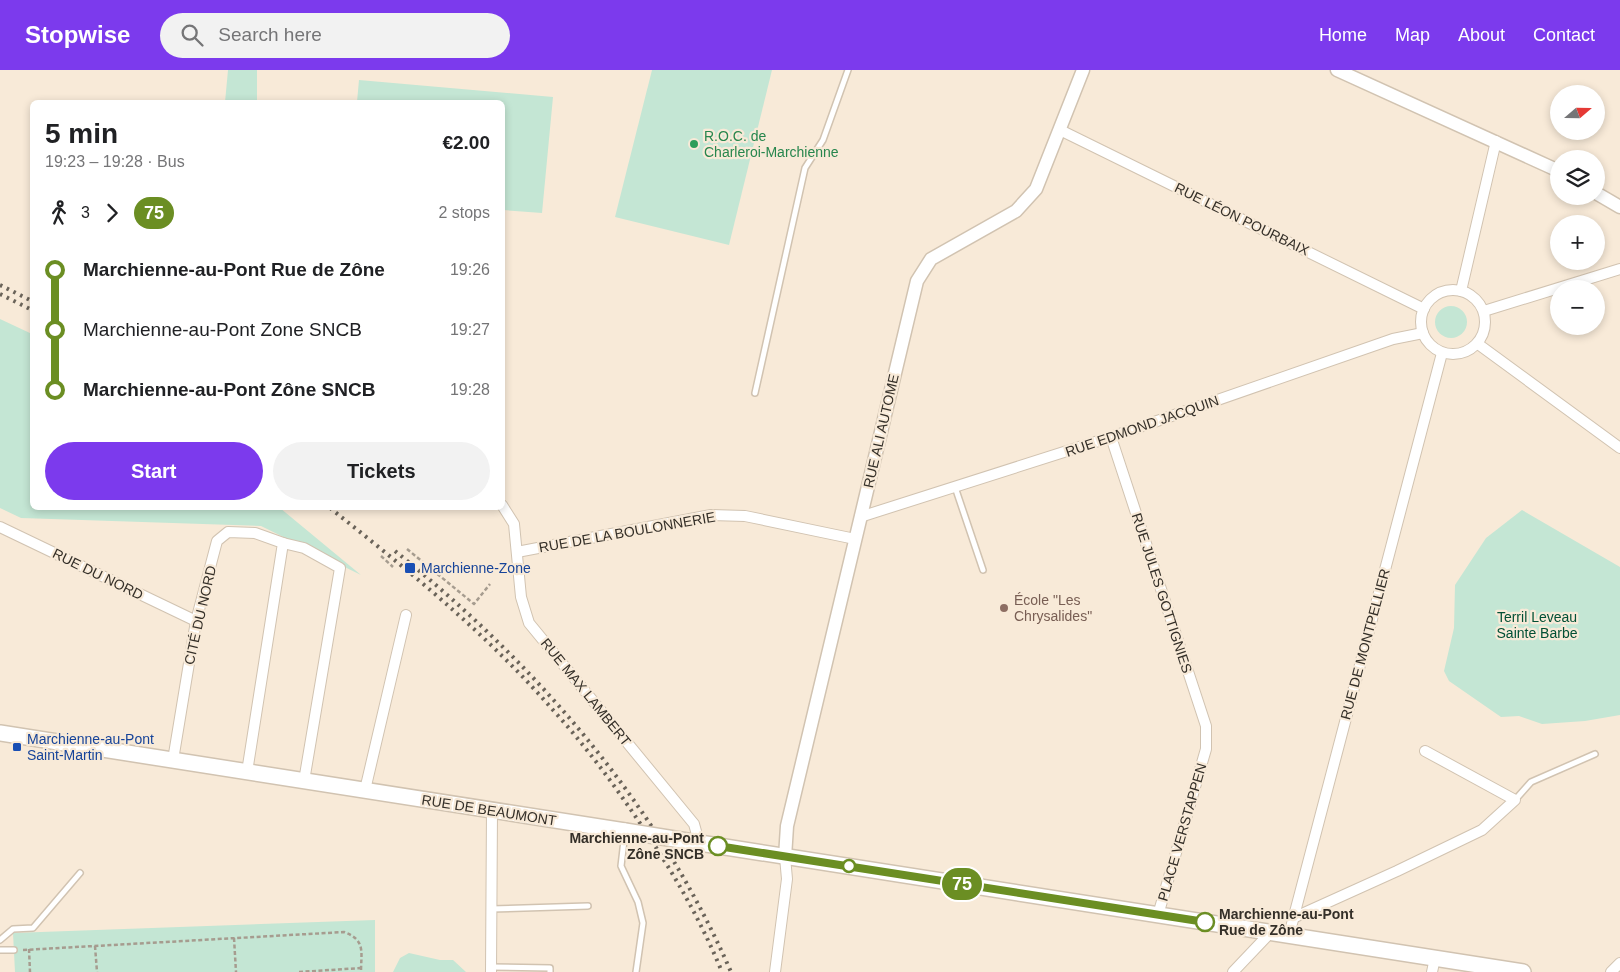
<!DOCTYPE html>
<html lang="en">
<head>
<meta charset="utf-8">
<style>
	body { margin:0; font-family:Helvetica,sans-serif; background:#f2f2f2; color:#202124; height:100vh; display:flex; flex-direction:column; font-size:19px; white-space:nowrap }
	* { box-sizing:border-box; margin:0 }
	p { font-size:16px; color:#757577 }
	.icon { flex:none; width:28px; height:28px; fill:none; stroke:currentColor; stroke-width:2; stroke-linecap:round; stroke-linejoin:round }
	.map { position:relative; flex:1; overflow:hidden }
	.sheet { position:absolute; left:30px; top:30px; width:475px; height:410px; display:flex; flex-direction:column; background:#fff; border-radius:8px; box-shadow:0 2px 8px #0003 }
	.sheet>* { flex:none }
	.badge { padding:0 10px; border-radius:16px; font-size:18px; line-height:32px }
	.needle { width:32px; rotate:70deg }
	.controls { position:absolute; left:1550px; top:15px; display:grid; gap:10px }
	.controls a { display:grid; place-items:center; width:55px; height:55px; border-radius:50%; background:#fff; box-shadow:0 2px 8px #0003; font-size:25px }
	.map>.badge { position:absolute; translate:-50% -50%; box-shadow:0 0 0 2px #fff }
	.legs { display:flex; align-items:center; gap:8px; height:55px; padding:0 15px; font-size:16px }
	.legs p { margin-inline-start:auto }
	.head { display:flex; align-items:center; justify-content:space-between; height:85px; padding:0 15px }
	h1 { font-size:28px; font-weight:700; line-height:38px }
	.action { display:flex; gap:10px; margin-top:auto; padding:10px 15px }
	.action a { flex:1; height:58px; border-radius:30px; background:#7c3aed; color:#fff; font-size:20px; font-weight:700; line-height:58px; text-align:center }
	.action a+a { background:#f2f2f2; color:#202124 }
	ul { padding:0 15px; list-style:none }
	li { display:flex; align-items:center; gap:18px; height:60px; font-size:19px }
	li i { display:grid; place-items:center; width:8px; height:100%; margin:0 6px; background:currentColor }
	li i::after { content:''; width:12px; height:12px; margin:-6px; border:4px solid; border-radius:50%; background:#fff }
	li p { margin-inline-start:auto }
	li:first-child i { background:linear-gradient(#0000 50%,currentColor 0) }
	li:last-child i { background:linear-gradient(currentColor 50%,#0000 0) }
	header { display:flex; align-items:center; gap:30px; box-sizing:border-box; height:70px; padding:0 25px; background:#7c3aed; color:#fff }
	header strong { font-size:24px }
	nav { display:flex; gap:28px; margin-inline-start:auto; font-size:18px }
	.search { width:350px; height:45px; background:#f2f2f2; display:flex; align-items:center; gap:12px; box-sizing:border-box; padding:0 18px; border-radius:28px; color:#757577; font-size:19px }
	.map>svg:first-child { display:block }
</style>
</head>
<body>
<header>
<strong>Stopwise</strong>
<div class="search"><svg class="icon" aria-label="search" viewBox="0 0 24 24"><circle cx="10" cy="10" r="6"/><path d="M15 15l6 6"/></svg>Search here</div>
<nav><a>Home</a><a>Map</a><a>About</a><a>Contact</a></nav>
</header>
<div class="map">
<svg width="1620" height="902" viewBox="0 0 1620 902">
	<rect width="100%" height="100%" fill="#f8ead8"/>
	<!-- green -->
	<g fill="#c4e6d4">
		<polygon points="228,0 257,0 257,32 225,32"/>
		<polygon points="652,0 772,0 729,175 615,147"/>
		<polygon points="359,10 553,27 542,143 503,140 502,32 357,32"/>
		<circle cx="1451" cy="252" r="16"/>
		<polygon points="0,249 32,264 32,438 280,438 361,505 261,456 21,448 0,438"/>
		<polygon points="1522,440 1620,497 1620,645 1585,651 1542,654 1519,646 1501,647 1449,611 1444,601 1454,558 1455,515 1486,468"/>
		<polygon points="375,850 375,902 15,902 13,863"/>
		<polygon points="409,883 440,890 453,890 466,902 393,902 400,888"/>
	</g>
	<g fill="none" stroke-linecap="round" stroke-linejoin="round">
		<defs>
			<g id="service">
				<polyline points="755,323 805,98 823,70 848,0"/>
				<polyline points="955,417 983,500"/>
				<polyline points="1515,730 1531,712 1595,684"/>
				<polyline points="625,762 621,796 638,832 643,853 636,902"/>
				<polyline points="491,839 588,836"/>
				<polyline points="0,870 13,859 33,858 80,803"/>
				<polyline points="0,880 14,880"/>
				<polyline points="491,897 550,898 550,902"/>
			</g>
			<g id="minor">
				<polyline points="1060,60 1424,239"/>
				<circle cx="1453" cy="252" r="32"/>
				<polyline points="1461,221 1496,71"/>
				<polyline points="1484,241 1620,199"/>
				<polyline points="1478,274 1620,378"/>
				<polyline points="1111,367 1206,656 1206,679 1158,845"/>
				<polyline points="502,435 514,454 521,527 529,553 694,754 699,772"/>
				<polyline points="860,447 1111,367 1393,269 1423,263"/>
				<polyline points="0,457 196,551"/>
				<polyline points="283,473 304,478 340,498 304,711"/>
				<polyline points="517,482 711,445 745,446 855,469"/>
				<polyline points="173,690 196,551 217,471 228,462 255,463 283,473 247,702"/>
				<polyline points="365,720 406,545"/>
				<polyline points="1293,848 1397,801 1482,760 1515,730 1425,681"/>
				<polyline points="1289,865 1442,283"/>
				<polyline points="491,902 492,740"/>
				<polyline points="775,902 787,809 785,787"/>
				<polyline points="1233,902 1271,862"/>
				<polyline points="1432,902 1435,888"/>
				<polyline points="1611,902 1620,893"/>
			</g>
			<g id="tertiary">
				<polyline points="1337,0 1559,101"/>
				<polyline points="1596,123 1620,137"/>
				<polyline points="785,787 787,756 917,211 931,189 1016,141 1036,119 1083,0"/>
			</g>
			<g id="secondary">
				<polyline points="0,663 625,761"/>
				<polyline points="687,771 1523,902"/>
			</g>
		</defs>
		<!-- service casing -->
		<use href="#service" stroke="#d1c3b1" stroke-width="8"/>
		<!-- minor casing -->
		<use href="#minor" stroke="#d1c3b1" stroke-width="12"/>
		<!-- tertiary casing -->
		<use href="#tertiary" stroke="#d1c3b1" stroke-width="15"/>
		<!-- secondary casing -->
		<use href="#secondary" stroke="#d1c3b1" stroke-width="18"/>
		<!-- path -->
		<g stroke="#a69c8f" stroke-width="2.5" stroke-dasharray="4 2.5" stroke-linecap="butt">
			<polyline points="407,479 474,534 490,514"/>
			<polyline points="381,486 393,497"/>
			<polyline points="234,868 236,902"/>
			<polyline points="95,876 97,902"/>
			<polyline points="29,879 30,902"/>
			<path d="M23,880l321,-18c22,8 17,20 17,40"/>
			<polyline points="299,902 361,898"/>
		</g>
		<!-- service -->
		<use href="#service" stroke="#fff" stroke-width="5"/>
		<!-- minor -->
		<use href="#minor" stroke="#fff" stroke-width="10"/>
		<!-- tertiary -->
		<use href="#tertiary" stroke="#fff" stroke-width="12"/>
		<!-- secondary -->
		<use href="#secondary" stroke="#fff" stroke-width="15"/>
		<!-- rail -->
		<g stroke="#6a6359" stroke-width="4" stroke-dasharray="2.5 5" stroke-linecap="butt">
			<polyline points="0,215 32,231"/>
			<polyline points="0,224 32,240"/>
			<path d="M330,438c78,62 157,126 223,202 38,42 71,88 102,136 26,40 49,82 67,126"/>
			<path d="M395,481c142,114 263,253 336,421"/>
		</g>
		<defs>
			<polyline id="secondary-bridge" points="625,761 687,771"/>
		</defs>
		<!-- secondary-bridge casing -->
		<use href="#secondary-bridge" stroke="#d1c3b1" stroke-width="18" stroke-linecap="butt"/>
		<!-- secondary-bridge -->
		<use href="#secondary-bridge" stroke="#fff" stroke-width="15"/>
	</g>
	<g fill="none" stroke-linecap="round" stroke-linejoin="round">
		<defs>
			<polyline id="line-1" points="718,776 1205,852"/>
		</defs>
		<!-- line-1 casing -->
		<use href="#line-1" stroke="#fff" stroke-width="11"/>
		<!-- line-1 -->
		<use href="#line-1" stroke="#6b8e23" stroke-width="8"/>
	</g>
	<!-- markers -->
	<circle fill="#2e9e5b" stroke="#f8ead8" stroke-width="2" cx="694" cy="74" r="5"/>
	<g fill="#1a4fb4" stroke="#f8ead8" stroke-width="2">
		<rect x="404" y="492" width="12" height="12" rx="2.5"/>
		<rect x="12" y="672" width="10" height="10" rx="2.5"/>
	</g>
	<circle fill="#8d6e63" stroke="#f8ead8" stroke-width="2" cx="1004" cy="538" r="5"/>
	<g fill="#fff" stroke="#6b8e23" stroke-width="2.5">
		<circle cx="718" cy="776" r="9"/>
		<circle cx="849" cy="796" r="6"/>
		<circle cx="1205" cy="852" r="9"/>
	</g>
	<g text-anchor="middle" stroke-width="4.5" stroke-linejoin="round" paint-order="stroke">
		<!-- leisure labels -->
		<g font-size="14" fill="#27864d" stroke="#f8ead8" text-anchor="start">
			<text x="704" y="71">R.O.C. de<tspan x="704" dy="16">Charleroi-Marchienne</tspan></text>
		</g>
		<!-- street labels -->
		<g font-size="14" fill="#342f28" stroke="#f8ead8">
			<text transform="translate(1242 149) rotate(26)" y="5">RUE LÉON POURBAIX</text>
			<text transform="translate(1142 356) rotate(-19)" y="5">RUE EDMOND JACQUIN</text>
			<text transform="translate(881 361) rotate(-77)" y="5">RUE ALI AUTOME</text>
			<text transform="translate(627 462) rotate(-10)" y="5">RUE DE LA BOULONNERIE</text>
			<text transform="translate(98 504) rotate(26)" y="5">RUE DU NORD</text>
			<text transform="translate(1162 523) rotate(72)" y="5">RUE JULES GOTTIGNIES</text>
			<text transform="translate(200 545) rotate(-77)" y="5">CITÉ DU NORD</text>
			<text transform="translate(1365 574) rotate(-75)" y="5">RUE DE MONTPELLIER</text>
			<text transform="translate(586 622) rotate(51)" y="5">RUE MAX LAMBERT</text>
			<text transform="translate(489 740) rotate(9)" y="5">RUE DE BEAUMONT</text>
			<text transform="translate(1182 762) rotate(-74)" y="5">PLACE VERSTAPPEN</text>
		</g>
		<!-- transit labels -->
		<g font-size="14" fill="#164399" stroke="#f8ead8" text-anchor="start">
			<text x="421" y="503">Marchienne-Zone</text>
			<text x="27" y="674">Marchienne-au-Pont<tspan x="27" dy="16">Saint-Martin</tspan></text>
		</g>
		<!-- education labels -->
		<g font-size="14" fill="#785e54" stroke="#f8ead8" text-anchor="start">
			<text x="1014" y="535">École "Les<tspan x="1014" dy="16">Chrysalides"</tspan></text>
		</g>
		<!-- park labels -->
		<g font-size="14" fill="#025035" stroke="#f8ead8">
			<text x="1537" y="552">Terril Leveau<tspan x="1537" dy="16">Sainte Barbe</tspan></text>
		</g>
		<!-- stop labels -->
		<g font-size="14" font-weight="bold" fill="#342f28" stroke="#f8ead8" text-anchor="end">
			<text x="704" y="773">Marchienne-au-Pont<tspan x="704" dy="16">Zône SNCB</tspan></text>
			<text x="1219" y="849" text-anchor="start">Marchienne-au-Pont<tspan x="1219" dy="16">Rue de Zône</tspan></text>
		</g>
	</g>
</svg>
<div class="controls">
<a><svg class="needle" viewBox="-14 -14 28 28"><path d="M0-13l5 13h-10z" fill="#e53935"/><path d="M0 13l5-13h-10z" fill="#757577"/></svg></a>
<a><svg class="icon" aria-label="layers" viewBox="0 0 24 24"><path d="M12 4l9 5-9 5-9-5zM3 14l9 5 9-5"/></svg></a>
<a>+</a>
<a>−</a>
</div>
<b class="badge" style="left:962px;top:814px;background:#6b8e23;color:#fff">75</b>
<section class="sheet">
<div class="head"><div><h1>5 min</h1><p>19:23 – 19:28 · Bus</p></div><b>€2.00</b></div>
<div class="legs"><svg class="icon" aria-label="walk" viewBox="0 0 24 24"><circle cx="13" cy="4" r="2"/><path d="M13 8l-2 6 4 7M11 14l-3 7M7 12l3-4h3l4 4"/></svg>3<svg class="icon" aria-label="forward" viewBox="0 0 24 24"><path d="M9 5l7 7-7 7"/></svg><b class="badge" style="background:#6b8e23;color:#fff">75</b><p>2 stops</p></div>
<ul>
<li><i style="color:#6b8e23"></i><b>Marchienne-au-Pont Rue de Zône</b><p>19:26</p></li>
<li><i style="color:#6b8e23"></i><span>Marchienne-au-Pont Zone SNCB</span><p>19:27</p></li>
<li><i style="color:#6b8e23"></i><b>Marchienne-au-Pont Zône SNCB</b><p>19:28</p></li>
</ul>
<div class="action"><a>Start</a><a>Tickets</a></div>
</section>
</div>
</body>
</html>
